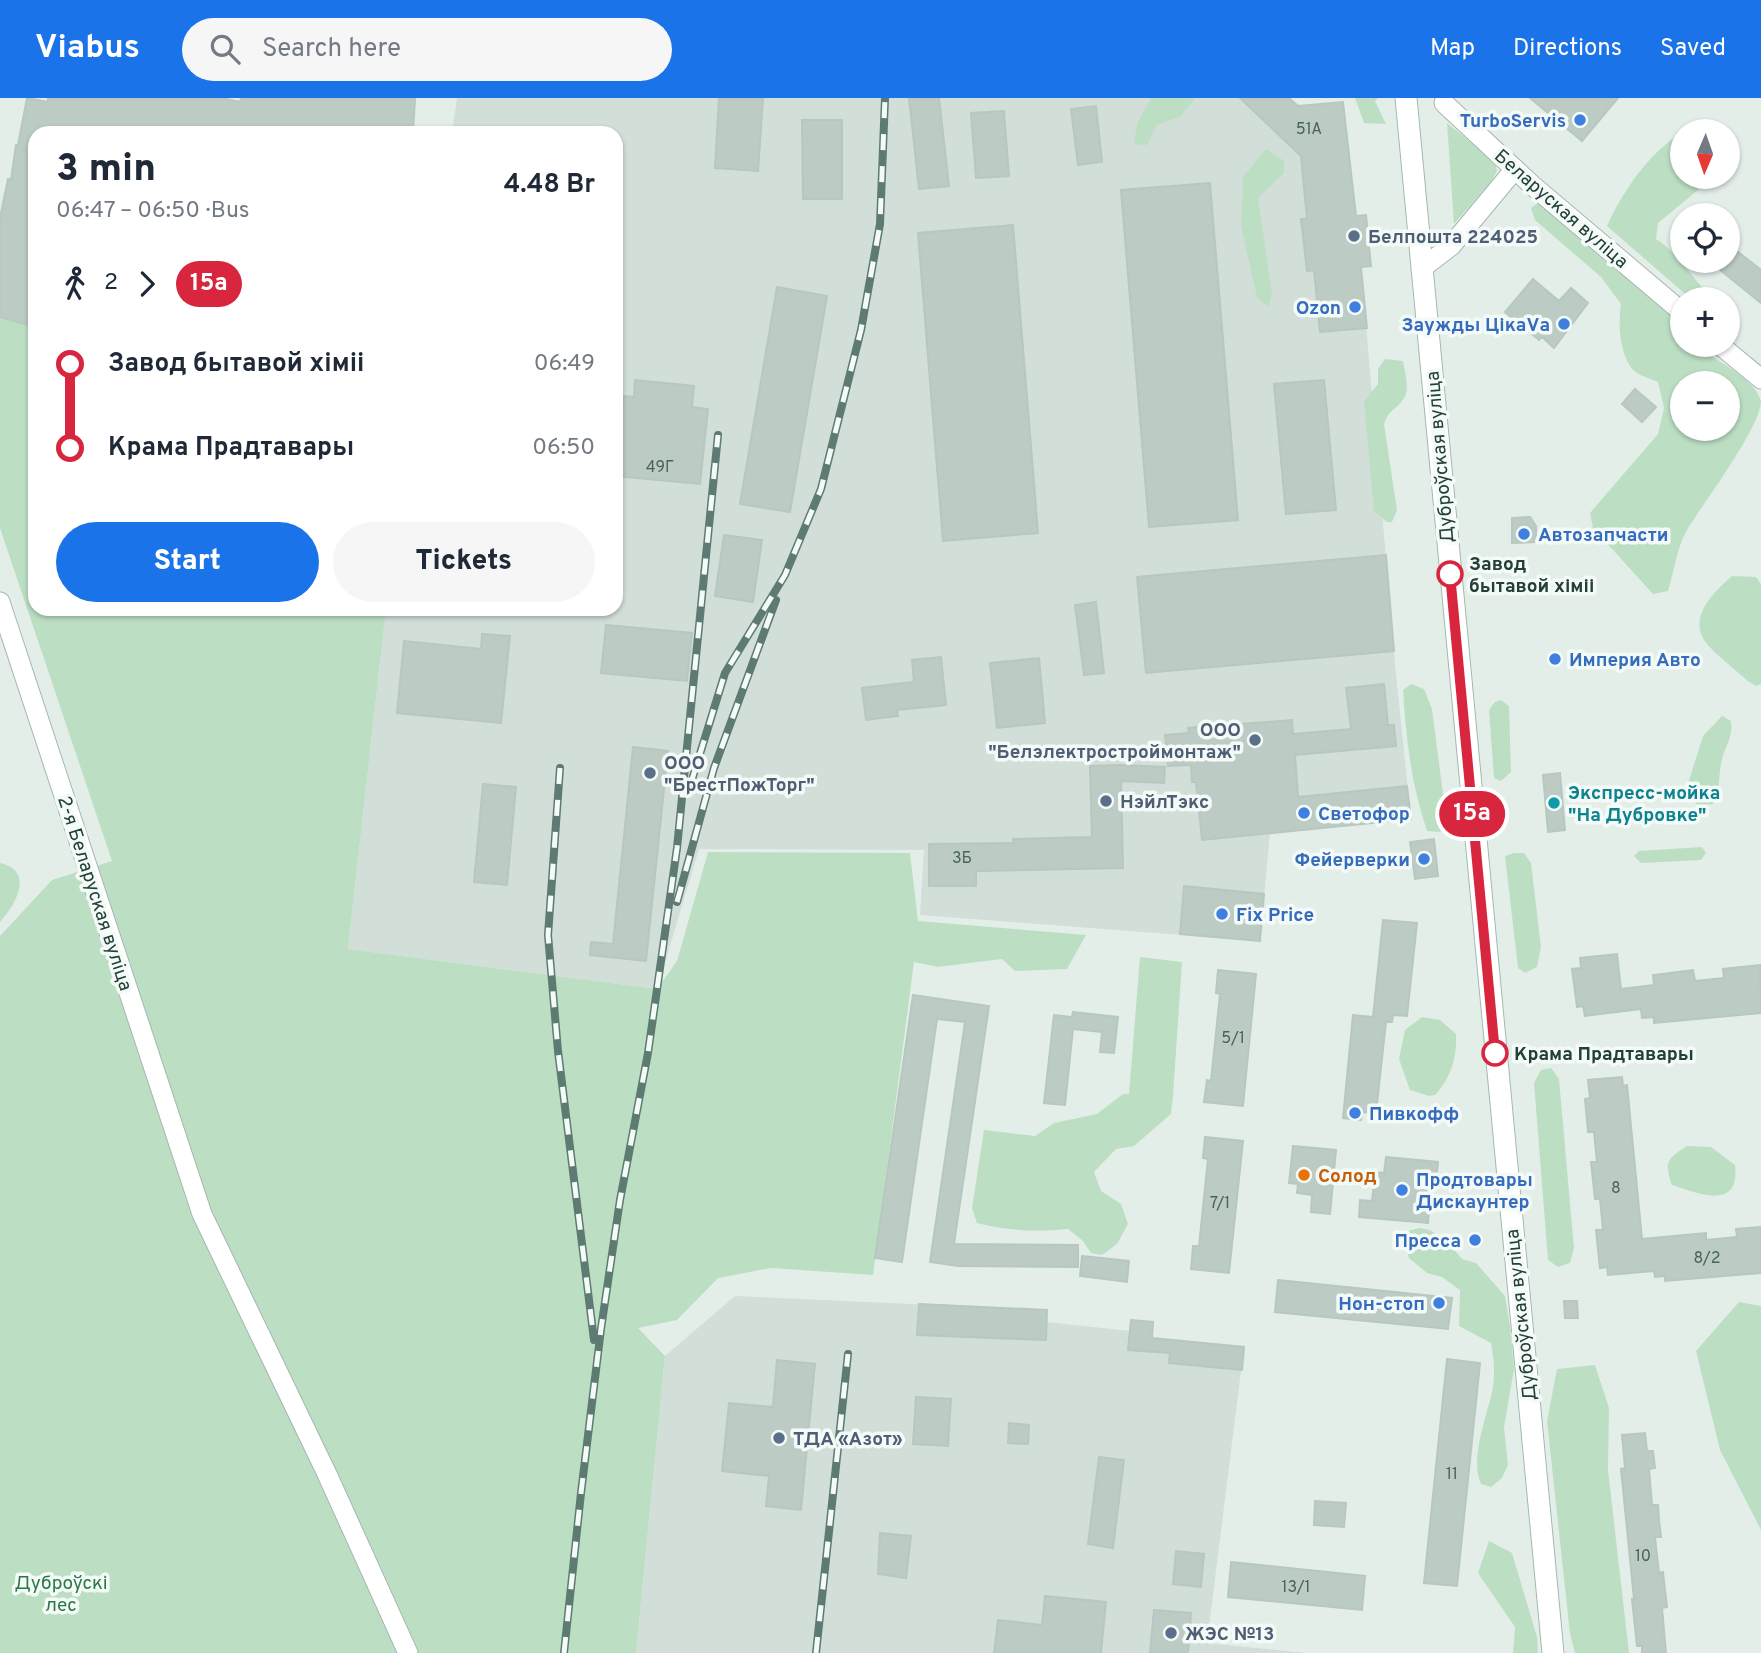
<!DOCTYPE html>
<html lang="en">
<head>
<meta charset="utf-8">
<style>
	body { margin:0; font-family:Overpass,sans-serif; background:#f6f6f7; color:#1f2937; height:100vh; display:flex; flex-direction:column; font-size:26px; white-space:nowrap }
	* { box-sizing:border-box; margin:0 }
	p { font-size:23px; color:#747a83 }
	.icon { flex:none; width:38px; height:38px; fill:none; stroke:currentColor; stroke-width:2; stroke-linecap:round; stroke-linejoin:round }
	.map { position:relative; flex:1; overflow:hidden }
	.sheet { position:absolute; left:28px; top:28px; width:595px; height:490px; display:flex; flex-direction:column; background:#fff; border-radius:21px; box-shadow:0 2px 5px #0004 }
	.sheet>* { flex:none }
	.badge { padding:0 14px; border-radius:23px; font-size:24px; line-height:46px }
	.needle { width:46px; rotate:182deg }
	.controls { position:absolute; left:1670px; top:21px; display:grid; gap:14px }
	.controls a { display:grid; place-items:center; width:70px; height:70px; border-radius:50%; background:#fff; box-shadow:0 2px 5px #0004; font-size:35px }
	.map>.badge { position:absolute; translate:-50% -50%; box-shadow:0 0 0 4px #fff }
	.legs { display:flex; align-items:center; gap:10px; height:77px; padding:0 28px; font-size:23px }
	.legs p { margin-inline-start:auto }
	.summary { display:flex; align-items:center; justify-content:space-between; height:119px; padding:0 28px }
	h1 { font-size:38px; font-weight:800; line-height:52px }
	.button { display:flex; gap:14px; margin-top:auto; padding:14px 28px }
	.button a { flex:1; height:80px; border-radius:42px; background:#1a73e8; color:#fff; font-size:28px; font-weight:800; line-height:80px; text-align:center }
	.button a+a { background:#f6f6f7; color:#1f2937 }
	ul { padding:0 28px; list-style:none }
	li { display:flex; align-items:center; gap:24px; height:84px; font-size:26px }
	li i { display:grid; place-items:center; width:10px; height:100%; margin:0 9px; background:currentColor }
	li i::after { content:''; width:18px; height:18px; margin:-9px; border:5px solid; border-radius:50%; background:#fff }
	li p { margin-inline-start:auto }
	li:first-child i { background:linear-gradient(#0000 50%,currentColor 0) }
	li:last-child i { background:linear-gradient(currentColor 50%,#0000 0) }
	header { display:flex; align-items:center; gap:42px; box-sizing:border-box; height:98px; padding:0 35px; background:#1a73e8; color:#fff }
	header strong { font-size:33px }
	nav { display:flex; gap:38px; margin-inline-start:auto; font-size:24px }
	.search { width:490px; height:63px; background:#f6f6f7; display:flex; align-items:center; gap:18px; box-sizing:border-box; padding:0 24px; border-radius:38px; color:#747a83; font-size:26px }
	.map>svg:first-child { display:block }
</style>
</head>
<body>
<header>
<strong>Viabus</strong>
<div class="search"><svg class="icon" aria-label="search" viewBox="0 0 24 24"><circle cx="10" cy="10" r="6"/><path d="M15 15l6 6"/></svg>Search here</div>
<nav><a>Map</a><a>Directions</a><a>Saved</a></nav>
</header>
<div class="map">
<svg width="1761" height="1555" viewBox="0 0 1761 1555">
	<rect width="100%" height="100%" fill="#e4eee9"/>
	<!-- built -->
	<g fill="#d2ded8">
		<polygon points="457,0 1289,0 1298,8 1343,4 1356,118 1366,117 1371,168 1361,169 1396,576 1411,721 1270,735 1260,843 920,817 924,752 699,751 657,891 348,851 386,511 616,511 616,35 452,35"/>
		<polygon points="735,1198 1047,1212 1047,1224 1130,1233 1131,1222 1153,1224 1152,1242 1171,1242 1244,1249 1207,1545 1306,1555 636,1555 665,1258"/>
	</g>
	<!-- green -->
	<g fill="#bcdfc4" fill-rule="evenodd">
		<polygon points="1151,0 1195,0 1181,18 1157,27 1147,47 1134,46 1137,26"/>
		<polygon points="1355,0 1378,0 1375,3 1386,26 1364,25"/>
		<polygon points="1447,25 1495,64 1497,73 1491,84 1454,126"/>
		<path d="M1681,35l1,44h18l-2,13 -40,33 -2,16c23,14 37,42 58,60h-23l-84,-73c16,-35 41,-72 74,-93z"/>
		<polygon points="1266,51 1284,63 1284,75 1258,100 1272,196 1268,209 1257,199 1241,128 1243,79"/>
		<path d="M1539,104l136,115 7,16v12h10c19,12 63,33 69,56 0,26 -59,104 -74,129 -10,17 -13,42 -19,61l-15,3 -60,-66 -3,-15 68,-79 6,-26 -6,-26c-7,-3 -20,-7 -25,-12 -14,-17 -15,-46 -12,-66l-20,-27 -66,-57 -4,-12zM1682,285h45v46h-45z"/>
		<polygon points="0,218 35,228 35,511 386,511 348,851 657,891 677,863 708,754 910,755 918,823 1086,837 1067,871 1015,873 1002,861 938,869 914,864 873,1177 771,1170 718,1180 677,1222 638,1230 665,1258 636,1555 0,1555 0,838 52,782 112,763 0,430"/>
		<path d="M1385,261l18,2c2,12 8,30 -1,40 -8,10 -13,9 -18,23l13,86 -5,12h-5l-13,-11 -10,-110 14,-17v-15z"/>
		<path d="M1732,478l24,1 5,7v100l-5,2 -8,-5c-10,-9 -38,-31 -44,-41 -15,-25 11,-49 28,-64z"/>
		<path d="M1411,586l13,5 8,20 15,116 -7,7 -13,-1c-16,-47 -21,-93 -24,-141z"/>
		<polygon points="1501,602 1509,608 1511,674 1501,683 1494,680 1489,612 1495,604"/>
		<path d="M1722,618l9,5c2,18 -5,22 -9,38 -4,16 -1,30 -9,45l-15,2 -12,-16 17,-54z"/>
		<polygon points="1702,749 1706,755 1701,762 1641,765 1634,758 1639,753"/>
		<polygon points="1514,755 1524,755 1531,765 1541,849 1537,869 1525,875 1518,870 1505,758"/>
		<path d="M0,765c35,8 16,41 0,59z"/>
		<path d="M1140,859l42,5 -9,134 -2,18 -37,32 -18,3 -22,23 7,19 20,13 7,20 -11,20 -15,11 -11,-2 -8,-12 -15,-12c-32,3 -60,2 -91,-6l-5,-15 12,-78 51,6 19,-13 43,-9 26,-20h6z"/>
		<path d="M1422,919l18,3 16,14c1,24 -5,43 -21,61l-6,1 -19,-6 -11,-31 6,-29z"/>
		<polygon points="1551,970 1559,981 1574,1150 1570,1165 1558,1169 1548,1162 1534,985 1541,972"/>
		<path d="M1687,1048l24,1 24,18c6,47 -39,28 -63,20 -8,-24 -5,-26 15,-39z"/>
		<path d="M1419,1130l11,2 16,10 16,19 14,4 29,33 5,30 4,43 -10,58 4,38 -6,13 -11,9 -10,-3c-12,-25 7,-70 12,-97 2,-15 1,-29 -2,-44l-32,-17 1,-36 -18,-13 -15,-4 -18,-15 -6,-19 5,-8z"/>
		<polygon points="1739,1204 1761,1208 1761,1432 1720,1352 1696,1253"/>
		<polygon points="1595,1267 1609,1310 1608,1372 1629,1555 1575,1555 1570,1536 1547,1323 1557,1271"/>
		<polygon points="1489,1443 1512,1455 1537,1539 1538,1555 1513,1555 1515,1529 1478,1475"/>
	</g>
	<!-- building -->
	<g fill="#bcccc4" stroke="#b6c8bf" stroke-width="2">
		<polygon points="27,0 48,4 48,0 222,0 240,4 241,0 415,0 413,35 243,35 228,31 228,35 35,35 35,229 0,219 0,120 8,81 11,82 16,47 18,47"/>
		<polygon points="719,0 763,0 758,73 715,70"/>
		<polygon points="909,0 939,0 949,88 919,91"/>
		<polygon points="1240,0 1289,0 1298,8 1343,4 1356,118 1366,117 1371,168 1361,169 1367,230 1320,234 1314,172 1307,173 1301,121 1307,121 1301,58"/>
		<polygon points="1530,0 1618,0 1582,43"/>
		<polygon points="1096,8 1102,64 1078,67 1071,11"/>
		<polygon points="1004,13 1009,78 976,80 971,15"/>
		<polygon points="802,22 842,22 842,101 803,101"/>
		<polygon points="1210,85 1238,422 1149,429 1121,92"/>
		<polygon points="1013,127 1038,435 943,443 918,135"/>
		<polygon points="1727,145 1761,172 1761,205 1709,163 1727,163"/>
		<polygon points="1533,181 1559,203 1571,190 1588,205 1554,250 1542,239 1539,242 1505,214"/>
		<polygon points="777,189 827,198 790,414 740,406"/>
		<polygon points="635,282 694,288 692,309 708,311 700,386 616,378 623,298 634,299"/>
		<polygon points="1324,282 1336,412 1286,416 1274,286"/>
		<polygon points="1635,291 1656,309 1642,324 1622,306"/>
		<polygon points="1530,419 1536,428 1536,444 1512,445 1512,420"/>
		<polygon points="724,437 762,442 753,504 715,498"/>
		<polygon points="1386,457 1394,553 1146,575 1137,479"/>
		<polygon points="1096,504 1104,575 1084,577 1075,507"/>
		<polygon points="606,527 692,535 687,583 601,575"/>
		<polygon points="482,536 510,538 501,625 397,615 404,543 481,551"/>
		<polygon points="941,559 946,607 897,612 898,618 866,622 862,590 914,584 912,562"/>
		<polygon points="1039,560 1045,625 997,630 990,565"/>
		<polygon points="1384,586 1388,627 1394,627 1396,648 1295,657 1298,699 1407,688 1411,721 1202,742 1196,684 1192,684 1191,667 1168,668 1165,637 1189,635 1188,630 1292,622 1293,636 1351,631 1346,590"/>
		<polygon points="633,649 668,653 646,863 590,857 591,844 613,846"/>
		<polygon points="1121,667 1165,669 1164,685 1121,683 1123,770 976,773 976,788 929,788 929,746 1014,745 1013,741 1092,739 1090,668"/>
		<polygon points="1560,675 1565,732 1548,734 1543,677"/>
		<polygon points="483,686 516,689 507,787 474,784"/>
		<polygon points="1434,741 1438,778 1415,781 1410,744"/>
		<polygon points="1184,788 1264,796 1260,843 1180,836"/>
		<polygon points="1383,822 1417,825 1407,918 1393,917 1392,924 1386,924 1376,1015 1362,1014 1361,1022 1343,1020 1353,917 1373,919"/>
		<polygon points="1617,856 1621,891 1654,887 1653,877 1693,872 1695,883 1724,880 1723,871 1760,867 1761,915 1654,925 1654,919 1642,920 1641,911 1585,918 1583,908 1577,909 1572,871 1581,870 1580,860"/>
		<polygon points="1218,872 1256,876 1243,1008 1204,1004 1207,982 1211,983 1220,896 1216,895"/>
		<polygon points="913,897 989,908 954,1146 1078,1147 1078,1169 958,1168 930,1164 965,924 937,921 902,1164 875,1160"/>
		<polygon points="1073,914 1118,919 1114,955 1100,954 1102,934 1073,931 1065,1007 1044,1005 1054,917 1072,919"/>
		<polygon points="1622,979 1623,988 1627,987 1642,1141 1706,1135 1706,1142 1737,1139 1736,1131 1761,1129 1761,1175 1665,1183 1665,1178 1655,1179 1654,1173 1608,1177 1607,1169 1600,1170 1596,1132 1603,1132 1600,1101 1595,1101 1591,1064 1597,1064 1594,1034 1588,1034 1585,1001 1590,1000 1588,982"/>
		<polygon points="1205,1039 1243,1043 1229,1175 1191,1171 1193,1148 1199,1148 1208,1061 1203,1060"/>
		<polygon points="1293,1048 1336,1052 1330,1116 1311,1114 1312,1097 1297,1095 1298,1086 1289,1085"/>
		<polygon points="1386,1059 1438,1064 1436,1082 1431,1081 1428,1125 1359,1119 1360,1102 1372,1103 1375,1074 1384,1075"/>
		<polygon points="1082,1158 1129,1163 1127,1184 1080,1178"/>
		<polygon points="1278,1182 1452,1200 1448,1231 1275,1214"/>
		<polygon points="1564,1203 1577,1203 1578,1220 1565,1220"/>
		<polygon points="919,1206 1047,1212 1046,1242 917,1237"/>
		<polygon points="1131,1222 1153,1224 1152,1240 1244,1249 1242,1272 1169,1265 1170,1255 1128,1252"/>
		<polygon points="1447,1261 1480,1265 1457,1488 1424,1485"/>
		<polygon points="777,1262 815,1266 801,1412 766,1408 769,1378 722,1373 729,1305 773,1309"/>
		<polygon points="916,1299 951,1301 948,1348 913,1346"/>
		<polygon points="1009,1325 1029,1327 1028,1346 1008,1345"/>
		<polygon points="1645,1335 1647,1353 1653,1353 1655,1370 1649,1371 1652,1407 1658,1407 1659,1422 1661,1439 1655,1439 1659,1475 1663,1474 1665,1492 1667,1509 1662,1510 1666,1555 1642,1555 1642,1548 1637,1548 1632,1501 1634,1501 1621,1371 1625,1370 1622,1337"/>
		<polygon points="1099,1359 1124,1362 1113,1450 1088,1446"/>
		<polygon points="1315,1403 1346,1405 1344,1429 1314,1427"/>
		<polygon points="880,1435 911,1438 906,1480 878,1476"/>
		<polygon points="1176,1453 1204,1456 1201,1489 1173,1486"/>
		<polygon points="1231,1464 1365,1478 1362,1512 1228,1499"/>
		<polygon points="1045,1498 1106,1504 1101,1555 994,1555 998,1522 1042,1527"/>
		<polygon points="1154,1512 1191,1515 1188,1555 1150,1555"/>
	</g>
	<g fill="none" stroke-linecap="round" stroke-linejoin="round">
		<defs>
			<g id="minor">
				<polyline points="1444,5 1532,87 1682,214"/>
				<polyline points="1421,171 1451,148 1515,71"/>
				<polyline points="1720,247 1761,281"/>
				<polyline points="0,504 202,1116 327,1376 408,1555"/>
			</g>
			<polyline id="secondary" points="1406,0 1553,1555"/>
		</defs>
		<!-- minor casing -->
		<use href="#minor" stroke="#a6b6b0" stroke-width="21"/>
		<!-- secondary casing -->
		<use href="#secondary" stroke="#a1bab0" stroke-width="23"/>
		<!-- minor -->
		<use href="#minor" stroke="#fff" stroke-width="19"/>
		<!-- secondary -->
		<use href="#secondary" stroke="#fff" stroke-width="21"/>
		<defs>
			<g id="rail">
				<polyline points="560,670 548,837 558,953 594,1242"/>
				<polyline points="690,688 725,575 785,477 821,391 861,232 880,126 885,0"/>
				<polyline points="677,804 714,670 776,502"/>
				<polyline points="564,1555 581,1395 601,1231 620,1102 648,955 677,750 718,337"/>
				<polyline points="816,1555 848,1256"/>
			</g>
		</defs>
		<!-- rail casing -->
		<use href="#rail" stroke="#5d7b72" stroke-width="8"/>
		<!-- rail -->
		<use href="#rail" stroke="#f4faf7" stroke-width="5" stroke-dasharray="16" stroke-linecap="butt"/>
	</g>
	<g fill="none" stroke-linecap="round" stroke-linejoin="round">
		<defs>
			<polyline id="line-1" points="1450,476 1495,955"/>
		</defs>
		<!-- line-1 casing -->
		<use href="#line-1" stroke="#fff" stroke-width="16"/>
		<!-- line-1 -->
		<use href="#line-1" stroke="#d7263d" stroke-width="10"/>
	</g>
	<!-- markers -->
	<g fill="#3f7fe0" stroke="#f4faf7" stroke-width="2.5">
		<circle cx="1580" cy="22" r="7"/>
		<circle cx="1355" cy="209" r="7"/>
		<circle cx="1564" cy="226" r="7"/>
		<circle cx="1524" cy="436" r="7"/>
		<circle cx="1555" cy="561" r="7"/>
		<circle cx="1304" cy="715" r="7"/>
		<circle cx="1424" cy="761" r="7"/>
		<circle cx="1222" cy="816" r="7"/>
		<circle cx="1355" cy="1015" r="7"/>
		<circle cx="1402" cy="1092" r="7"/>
		<circle cx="1475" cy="1142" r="7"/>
		<circle cx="1439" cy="1205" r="7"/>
	</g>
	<g fill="#5c6f8a" stroke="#f4faf7" stroke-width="2.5">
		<circle cx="1354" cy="138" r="7"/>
		<circle cx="1255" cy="642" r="7"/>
		<circle cx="650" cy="675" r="7"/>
		<circle cx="1106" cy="703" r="7"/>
		<circle cx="779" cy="1340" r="7"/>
		<circle cx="1171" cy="1535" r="7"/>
	</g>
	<g fill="#fff" stroke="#d7263d" stroke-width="3.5">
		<circle cx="1450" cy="476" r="12"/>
		<circle cx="1495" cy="955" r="12"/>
	</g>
	<circle fill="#0f9aa8" stroke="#f4faf7" stroke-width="2.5" cx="1554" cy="705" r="7"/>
	<circle fill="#e8710a" stroke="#f4faf7" stroke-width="2.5" cx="1304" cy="1077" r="7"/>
	<g text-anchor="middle" stroke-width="7" stroke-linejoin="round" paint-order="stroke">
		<!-- number labels -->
		<g font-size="16" fill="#48635a">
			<text x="1309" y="36">51А</text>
			<text x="660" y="374">49Г</text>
			<text x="962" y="765">3Б</text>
			<text x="1233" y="945">5/1</text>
			<text x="1616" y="1095">8</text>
			<text x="1220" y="1110">7/1</text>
			<text x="1707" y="1165">8/2</text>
			<text x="1452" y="1381">11</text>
			<text x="1643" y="1463">10</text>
			<text x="1296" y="1494">13/1</text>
		</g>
		<!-- shop labels -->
		<g font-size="19" font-weight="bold" fill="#366cbe" stroke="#f4faf7" text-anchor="end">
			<text x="1566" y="29">TurboServis</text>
			<text x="1341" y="216">Ozon</text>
			<text x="1550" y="233">Заужды ЦікаVа</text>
			<text x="1538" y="443" text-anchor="start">Автозапчасти</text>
			<text x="1569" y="568" text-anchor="start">Империя Авто</text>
			<text x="1318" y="722" text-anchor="start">Светофор</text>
			<text x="1410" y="768">Фейерверки</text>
			<text x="1236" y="823" text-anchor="start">Fix Price</text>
			<text x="1369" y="1022" text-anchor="start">Пивкофф</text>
			<text x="1416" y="1088" text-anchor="start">Продтовары<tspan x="1416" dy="22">Дискаунтер</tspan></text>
			<text x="1461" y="1149">Пресса</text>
			<text x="1425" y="1212">Нон-стоп</text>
		</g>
		<!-- street labels -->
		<g font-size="19" fill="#224036" stroke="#f4faf7">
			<text transform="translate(1562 110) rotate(41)" y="7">Беларуская вуліца</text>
			<text transform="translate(1439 359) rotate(-95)" y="7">Дуброўская вуліца</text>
			<text transform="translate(96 795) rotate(72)" y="7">2-я Беларуская вуліца</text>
			<text transform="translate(1520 1217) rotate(-96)" y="7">Дуброўская вуліца</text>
		</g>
		<!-- service labels -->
		<g font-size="19" font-weight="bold" fill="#4e5e75" stroke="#f4faf7" text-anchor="start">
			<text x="1368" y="145">Белпошта 224025</text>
			<text x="1241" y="638" text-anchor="end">ООО<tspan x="1241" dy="22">"Белэлектростроймонтаж"</tspan></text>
			<text x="664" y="671">ООО<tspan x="664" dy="22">"БрестПожТорг"</tspan></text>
			<text x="1120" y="710">НэйлТэкс</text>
			<text x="793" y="1347">ТДА «Азот»</text>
			<text x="1185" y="1542">ЖЭС №13</text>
		</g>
		<!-- stop labels -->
		<g font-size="19" font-weight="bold" fill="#224036" stroke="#f4faf7" text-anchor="start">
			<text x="1469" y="472">Завод<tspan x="1469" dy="22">бытавой хіміі</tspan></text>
			<text x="1514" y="962">Крама Прадтавары</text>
		</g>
		<!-- culture labels -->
		<g font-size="19" font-weight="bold" fill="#0d838f" stroke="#f4faf7" text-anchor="start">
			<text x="1568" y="701">Экспресс-мойка<tspan x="1568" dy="22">"На Дубровке"</tspan></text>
		</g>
		<!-- food labels -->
		<g font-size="19" font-weight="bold" fill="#c56008" stroke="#f4faf7" text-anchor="start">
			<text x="1318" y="1084">Солод</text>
		</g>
		<!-- park labels -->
		<g font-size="19" fill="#2b7845" stroke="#f4faf7">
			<text x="61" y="1491">Дуброўскі<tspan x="61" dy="22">лес</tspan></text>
		</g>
	</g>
</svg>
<div class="controls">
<a><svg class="needle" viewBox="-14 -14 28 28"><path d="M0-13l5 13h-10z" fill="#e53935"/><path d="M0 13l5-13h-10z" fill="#747a83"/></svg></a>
<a><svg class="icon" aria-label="locate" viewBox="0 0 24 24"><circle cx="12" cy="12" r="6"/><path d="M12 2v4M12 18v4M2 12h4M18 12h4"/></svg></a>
<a>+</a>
<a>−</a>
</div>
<b class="badge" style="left:1472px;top:716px;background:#d7263d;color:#fff">15а</b>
<section class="sheet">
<div class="summary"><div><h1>3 min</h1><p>06:47 – 06:50 · Bus</p></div><b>4.48 Br</b></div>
<div class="legs"><svg class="icon" aria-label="walk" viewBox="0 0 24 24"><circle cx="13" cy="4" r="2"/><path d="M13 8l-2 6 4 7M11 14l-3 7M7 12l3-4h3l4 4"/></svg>2<svg class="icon" aria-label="forward" viewBox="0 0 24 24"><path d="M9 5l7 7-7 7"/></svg><b class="badge" style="background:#d7263d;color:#fff">15а</b></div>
<ul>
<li><i style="color:#d7263d"></i><b>Завод бытавой хіміі</b><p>06:49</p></li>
<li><i style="color:#d7263d"></i><b>Крама Прадтавары</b><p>06:50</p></li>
</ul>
<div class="button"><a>Start</a><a>Tickets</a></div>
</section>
</div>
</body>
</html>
